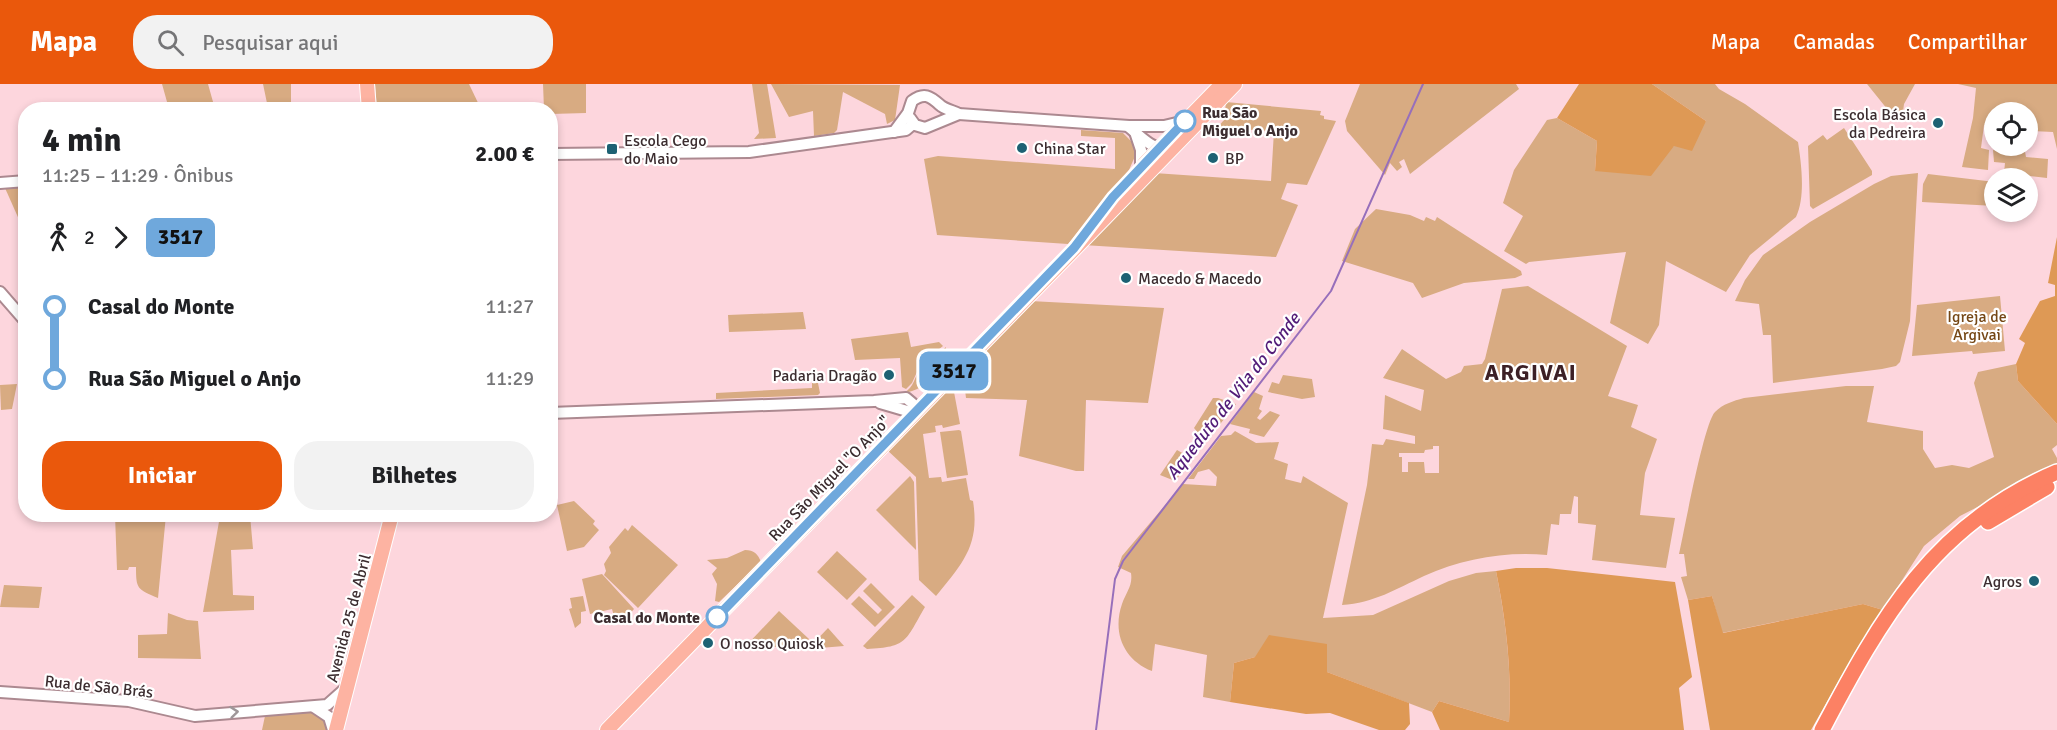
<!DOCTYPE html>
<html lang="pt">
<head>
<meta charset="utf-8">
<style>
	body { margin:0; font-family:Signika,sans-serif; background:#f2f2f2; color:#202124; height:100vh; display:flex; flex-direction:column; font-size:22px; white-space:nowrap }
	* { box-sizing:border-box; margin:0 }
	p { font-size:20px; color:#757577 }
	.icon { flex:none; width:33px; height:33px; fill:none; stroke:currentColor; stroke-width:2; stroke-linecap:round; stroke-linejoin:round }
	.map { position:relative; flex:1; overflow:hidden }
	.details { position:absolute; left:18px; top:18px; width:540px; height:420px; display:flex; flex-direction:column; background:#fff; border-radius:24px; box-shadow:0 3px 9px #0003 }
	.details>* { flex:none }
	.badge { padding:0 12px; border-radius:9px; font-size:21px; line-height:39px }
	.tools { position:absolute; left:1984px; top:18px; display:grid; gap:12px }
	.tools a { display:grid; place-items:center; width:54px; height:54px; border-radius:50%; background:#fff; box-shadow:0 3px 9px #0003; font-size:30px }
	.map>.badge { position:absolute; translate:-50% -50%; box-shadow:0 0 0 3px #fff }
	.legs { display:flex; align-items:center; gap:9px; height:66px; padding:0 24px; font-size:20px }
	.legs p { margin-inline-start:auto }
	.headline { display:flex; align-items:center; justify-content:space-between; height:102px; padding:0 24px }
	h1 { font-size:33px; font-weight:700; line-height:45px }
	.cta { display:flex; gap:12px; margin-top:auto; padding:12px 24px }
	.cta a { flex:1; height:69px; border-radius:24px; background:#ea580c; color:#fff; font-size:24px; font-weight:700; line-height:69px; text-align:center }
	.cta a+a { background:#f2f2f2; color:#202124 }
	ul { padding:0 24px; list-style:none }
	li { display:flex; align-items:center; gap:21px; height:72px; font-size:22px }
	li i { display:grid; place-items:center; width:9px; height:100%; margin:0 8px; background:currentColor }
	li i::after { content:''; width:15px; height:15px; margin:-8px; border:4px solid; border-radius:50%; background:#fff }
	li p { margin-inline-start:auto }
	li:first-child i { background:linear-gradient(#0000 50%,currentColor 0) }
	li:last-child i { background:linear-gradient(currentColor 50%,#0000 0) }
	header { display:flex; align-items:center; gap:36px; box-sizing:border-box; height:84px; padding:0 30px; background:#ea580c; color:#fff }
	header strong { font-size:28px }
	nav { display:flex; gap:33px; margin-inline-start:auto; font-size:21px }
	.search { width:420px; height:54px; background:#f2f2f2; display:flex; align-items:center; gap:15px; box-sizing:border-box; padding:0 21px; border-radius:24px; color:#757577; font-size:22px }
	.map>svg:first-child { display:block }
</style>
</head>
<body>
<header>
<strong>Mapa</strong>
<div class="search"><svg class="icon" aria-label="search" viewBox="0 0 24 24"><circle cx="10" cy="10" r="6"/><path d="M15 15l6 6"/></svg>Pesquisar aqui</div>
<nav><a>Mapa</a><a>Camadas</a><a>Compartilhar</a></nav>
</header>
<div class="map">
<svg width="2057" height="646" viewBox="0 0 2057 646">
	<rect width="100%" height="100%" fill="#fdd6dd"/>
	<!-- green -->
	<g fill="#d8ab82" fill-rule="evenodd">
		<polygon points="162,0 208,0 215,25 181,25 180,23 169,25"/>
		<polygon points="263,0 291,0 291,19 268,24"/>
		<polygon points="375,0 469,0 481,25 377,25"/>
		<polygon points="543,0 586,0 586,29 551,30 550,26 544,25"/>
		<polygon points="752,0 767,0 776,54 754,55 759,49"/>
		<polygon points="771,0 900,1 895,36 887,40 885,30 843,8 837,46 834,49 814,52 813,27 789,33"/>
		<polygon points="1360,0 1516,0 1519,5 1410,90 1404,75 1399,78 1402,83 1397,87 1390,79 1385,91 1347,47 1345,37"/>
		<path d="M1652,0h63l4,5 26,15 53,38c3,20 8,54 -2,75l-46,38 -24,37 -60,-31 -7,64 -11,19 -38,-21 16,-71 -97,10 -3,2 -22,-13 19,-35 -20,-13 11,-33 33,-50 10,-2 40,23 -2,30 79,-25 32,-25z"/>
		<polygon points="1867,0 1915,0 1904,20 1902,36 1896,36"/>
		<polygon points="1958,0 2057,0 2057,65 2053,48 2032,47 2031,54 2028,54 2028,28 1995,28 1995,42 1984,41 1981,64 1989,66 1988,86 1962,83 1973,34 1976,4"/>
		<polygon points="1226,18 1321,27 1320,31 1324,32 1324,35 1336,37 1307,101 1287,99 1281,115 1298,121 1276,173 1083,161 1154,89 1271,97 1274,47 1217,44 1224,36"/>
		<polygon points="1844,44 1872,87 1872,91 1813,125 1810,122 1808,62 1823,51 1827,56"/>
		<polygon points="1081,46 1123,49 1134,60 1136,70 1129,86 1068,160 937,151 924,75 938,72 1115,85 1115,54 1081,52"/>
		<polygon points="2006,62 2024,62 2026,73 2048,75 2047,94 2004,89 2005,79 1994,78 1993,66 2005,68"/>
		<polygon points="1918,89 1910,237 1900,278 1896,282 1882,285 1773,299 1771,251 1763,251 1759,220 1735,217 1745,196 1763,171 1810,138 1874,100 1891,92"/>
		<polygon points="1928,90 1995,98 1995,122 1922,118 1923,100"/>
		<polygon points="25,102 25,149 5,104"/>
		<polygon points="1376,125 1410,131 1424,137 1426,133 1435,137 1437,133 1521,187 1522,191 1515,194 1464,199 1422,214 1413,199 1342,177 1355,145"/>
		<path d="M1528,202l99,60 -19,50 30,9 -7,22 26,12 -12,34 -5,42 35,3 -9,50 -74,-8 4,-35 -18,-2v-26l-4,-1 -3,18h-11l-1,11 -8,-1 -4,31c-42,-4 -85,4 -123,21 -28,13 -50,27 -82,29l25,-120 5,-41 11,1 3,-6 29,5v-8l-32,-7 2,-34 36,16 3,-21 -41,-12 19,-29 44,30 15,-7 3,-6 18,-2 3,-5 17,-70zM1433,362h6v27h-14l-1,-11h-16v10h-6v-15h-3v-4h25l1,-3 8,-1z"/>
		<polygon points="2000,212 2005,267 1973,270 1972,267 1912,272 1917,221"/>
		<polygon points="1030,217 1164,224 1148,319 1086,316 1084,387 1076,387 1019,372 1027,316 966,314 963,290"/>
		<polygon points="803,228 806,245 729,248 728,231"/>
		<polygon points="908,248 911,263 939,258 943,262 921,279 912,299 906,305 902,303 900,274 855,276 851,255"/>
		<path d="M946,263c0,22 -20,43 -42,46 10,-6 10,-15 16,-24 6,-11 17,-13 26,-22z"/>
		<path d="M2016,280l2,17 39,43v21l-5,4 5,9v8l-97,50 -36,30 -41,64 -20,-6 -141,29 -10,-37 -24,4 -7,-23 6,-1 -3,-22h-5c5,-22 25,-131 36,-142 8,-8 18,-11 29,-14l102,-12h28l-7,36 56,9v18l12,19 17,-3 17,3 25,-11 -20,-74 4,-11z"/>
		<polygon points="1283,291 1312,295 1315,313 1302,315 1268,308 1272,298 1279,300"/>
		<polygon points="812,299 818,299 820,309 818,311 716,315 716,309 812,304"/>
		<polygon points="17,300 12,325 1,326 0,301"/>
		<path d="M949,305l5,3 6,32 -17,4 -1,-3 -7,1 1,6 -13,2 6,44 12,-1 1,5 24,-4 4,22 3,1c7,44 -10,62 -37,95l-17,-16 -3,-103 -30,-28z"/>
		<polygon points="1254,308 1263,312 1259,325 1262,327 1257,334 1260,336 1270,327 1280,331 1264,353 1249,349 1250,345 1230,340"/>
		<polygon points="1213,314 1218,314 1236,320 1198,368 1192,362 1200,351 1194,344"/>
		<polygon points="959,346 961,347 968,391 947,394 940,348"/>
		<path d="M1235,347l21,12 23,-1 -5,17 14,5 -3,15 16,4 2,-7 45,27 -25,115 50,-3 76,-34 27,-8 20,-2c10,51 16,100 13,151l-70,-21 -7,11 -105,-40 -72,-15 -21,6 -4,39 -27,-5 4,-42 -52,-11 -3,27c-28,-11 -40,-38 -30,-67 4,-12 11,-18 9,-31l-13,-6 4,-11 61,-72 33,2 1,-9 -8,-8 -11,3 -4,7h-6l33,-43 10,-1z"/>
		<polygon points="1177,366 1193,375 1175,397 1160,391"/>
		<polygon points="910,392 914,398 916,466 876,426"/>
		<polygon points="574,417 595,437 593,440 599,446 584,463 567,467 557,421"/>
		<path d="M115,431h51l-8,83c-21,-9 -22,-9 -22,-31h-7l-1,3h-11z"/>
		<polygon points="211,431 250,431 253,465 231,466 233,511 254,512 254,526 203,528 220,432"/>
		<polygon points="632,441 678,481 638,524 604,491 606,487 604,480 611,469 609,463 625,444 628,447"/>
		<path d="M745,466c9,0 13,4 16,12l-42,40 -4,-1 2,-17 -5,-10 5,-6 -10,-8 20,-2z"/>
		<polygon points="837,467 867,495 847,516 817,488"/>
		<polygon points="602,490 634,525 627,533 615,536 612,525 590,530 582,495"/>
		<polygon points="871,499 895,523 875,543 851,520 859,512 878,530 882,526 863,507"/>
		<polygon points="4,501 42,503 39,524 0,523"/>
		<path d="M912,511l13,12c-20,34 -17,40 -58,42l-4,-3z"/>
		<polygon points="583,512 586,527 581,528 581,539 575,544 569,525 572,524 570,514"/>
		<polygon points="779,527 809,555 803,561 743,565"/>
		<polygon points="168,529 187,536 198,537 201,575 138,574 138,551 167,550"/>
		<polygon points="828,544 844,562 808,565"/>
		<polygon points="291,628 316,629 323,632 328,646 262,646 265,632"/>
	</g>
	<!-- forest -->
	<g fill="#de9955">
		<polygon points="1579,0 1652,0 1706,37 1692,67 1674,62 1651,92 1595,87 1597,57 1557,34"/>
		<polygon points="2057,153 2057,340 2018,297 2016,280 2025,259 2019,255 2040,217 2055,212 2055,201 2048,199"/>
		<path d="M1516,484h31l128,14 17,95 -13,11 5,42h-244l-8,-18 7,-11 70,21c3,-52 -3,-101 -13,-151z"/>
		<polygon points="1712,512 1723,549 1863,520 1883,526 1858,563 1811,646 1710,646 1688,516"/>
		<polygon points="1269,551 1327,560 1327,588 1409,619 1410,640 1405,646 1379,646 1330,629 1306,630 1230,618 1234,579 1255,573"/>
	</g>
	<g fill="none" stroke-linecap="round" stroke-linejoin="round">
		<!-- stream -->
		<polyline stroke="#976fbb" stroke-width="2" points="1096,646 1115,495 1123,477 1331,207 1423,0"/>
		<defs>
			<g id="tertiary">
				<polyline points="910,34 915,41 925,44 959,30"/>
				<path d="M1129,43c10,8 23,23 37,21"/>
				<path d="M894,48l14,-19 4,-12c12,-9 18,-5 28,4 4,4 13,6 19,9l170,12h35l21,-5"/>
				<polyline points="1135,48 1141,66 1141,84"/>
				<polyline points="550,70 749,68 906,46 913,40"/>
				<polyline points="0,99 26,97"/>
				<polyline points="0,208 26,238"/>
				<polyline points="880,319 914,329"/>
				<polyline points="550,329 874,317 906,314 912,319 916,327"/>
				<polyline points="0,608 129,617 195,632 327,621 345,605"/>
				<polyline points="314,623 329,633 333,646"/>
			</g>
			<g id="primary">
				<polyline points="367,0 369,26"/>
				<polyline points="1144,80 1222,0"/>
				<polyline points="336,646 392,430"/>
				<polyline points="607,646 1235,0"/>
			</g>
			<g id="motorway">
				<polyline points="1988,438 2047,403"/>
				<path d="M1822,646c59,-112 112,-206 235,-258"/>
			</g>
		</defs>
		<!-- tertiary casing -->
		<use href="#tertiary" stroke="#ac8990" stroke-width="14"/>
		<!-- primary casing -->
		<use href="#primary" stroke="#fff" stroke-width="16"/>
		<!-- motorway casing -->
		<use href="#motorway" stroke="#fff" stroke-width="18"/>
		<!-- tertiary -->
		<use href="#tertiary" stroke="#fff" stroke-width="10"/>
		<!-- primary -->
		<use href="#primary" stroke="#fdb3a2" stroke-width="14"/>
		<!-- motorway -->
		<use href="#motorway" stroke="#fc8164" stroke-width="15"/>
	</g>
	<!-- one-way arrows -->
	<defs><path id="oneway-chevron" d="M-2-3.5L2.5 0L-2 3.5" fill="none" stroke-width="1.6" stroke-linecap="round" stroke-linejoin="round" transform="scale(1.5)"/></defs>
	<use stroke="#9e9698" href="#oneway-chevron" transform="translate(234 628) rotate(-6)"/>
	<g fill="none" stroke-linecap="round" stroke-linejoin="round">
		<defs>
			<polyline id="line-1" points="717,533 1074,164 1113,113 1185,37"/>
		</defs>
		<!-- line-1 casing -->
		<use href="#line-1" stroke="#fff" stroke-width="14"/>
		<!-- line-1 -->
		<use href="#line-1" stroke="#6fa8dc" stroke-width="9"/>
	</g>
	<!-- markers -->
	<g fill="#fff" stroke="#6fa8dc" stroke-width="3">
		<circle cx="1185" cy="37" r="10"/>
		<circle cx="717" cy="533" r="10"/>
	</g>
	<g fill="#1d6173" stroke="#fff" stroke-width="2">
		<circle cx="1938" cy="39" r="6"/>
		<circle cx="1022" cy="64" r="6"/>
		<rect x="606" y="59" width="12" height="12" rx="3"/>
		<circle cx="1213" cy="74" r="6"/>
		<circle cx="1126" cy="194" r="6"/>
		<circle cx="889" cy="291" r="6"/>
		<circle cx="2034" cy="497" r="6"/>
		<circle cx="708" cy="559" r="6"/>
	</g>
	<g text-anchor="middle" stroke-width="4.5" stroke-linejoin="round" paint-order="stroke">
		<!-- stop labels -->
		<g font-size="16" font-weight="bold" fill="#3c2d30" stroke="#fff" text-anchor="start">
			<text x="1202" y="34">Rua São<tspan x="1202" dy="18">Miguel o Anjo</tspan></text>
			<text x="700" y="539" text-anchor="end">Casal do Monte</text>
		</g>
		<!-- poi labels -->
		<g font-size="16" fill="#3c2d30" stroke="#fff" text-anchor="start">
			<text x="1926" y="36" text-anchor="end">Escola Básica<tspan x="1926" dy="18">da Pedreira</tspan></text>
			<text x="624" y="62">Escola Cego<tspan x="624" dy="18">do Maio</tspan></text>
			<text x="1034" y="70">China Star</text>
			<text x="1225" y="80">BP</text>
			<text x="1138" y="200">Macedo &amp; Macedo</text>
			<text x="877" y="297" text-anchor="end">Padaria Dragão</text>
			<text x="2022" y="503" text-anchor="end">Agros</text>
			<text x="720" y="565">O nosso Quiosk</text>
		</g>
		<!-- park labels -->
		<g font-size="16" fill="#754715" stroke="#fff">
			<text x="1977" y="238">Igreja de<tspan x="1977" dy="18">Argivai</tspan></text>
		</g>
		<!-- street labels -->
		<g font-size="16" fill="#3c2d30" stroke="#fff">
			<text transform="translate(829 394) rotate(-46)" y="6">Rua São Miguel "O Anjo"</text>
			<text transform="translate(348 534) rotate(-75)" y="6">Avenida 25 de Abril</text>
			<text transform="translate(99 602) rotate(6)" y="6">Rua de São Brás</text>
		</g>
		<!-- water labels -->
		<g font-size="18" font-style="italic" fill="#521c78" stroke="#fff">
			<text transform="translate(1233 312) rotate(-52)" y="6">Aqueduto de Vila do Conde</text>
		</g>
		<!-- district labels -->
		<g font-size="22" font-weight="bold" letter-spacing="1.5" fill="#3c2026" stroke="#fff">
			<text x="1531" y="296">ARGIVAI</text>
		</g>
	</g>
</svg>
<div class="tools">
<a><svg class="icon" aria-label="locate" viewBox="0 0 24 24"><circle cx="12" cy="12" r="6"/><path d="M12 2v4M12 18v4M2 12h4M18 12h4"/></svg></a>
<a><svg class="icon" aria-label="layers" viewBox="0 0 24 24"><path d="M12 4l9 5-9 5-9-5zM3 14l9 5 9-5"/></svg></a>
</div>
<b class="badge" style="left:954px;top:287px;background:#6fa8dc;color:#111">3517</b>
<section class="details">
<div class="headline"><div><h1>4 min</h1><p>11:25 – 11:29 · Ônibus</p></div><b>2.00 €</b></div>
<div class="legs"><svg class="icon" aria-label="walk" viewBox="0 0 24 24"><circle cx="13" cy="4" r="2"/><path d="M13 8l-2 6 4 7M11 14l-3 7M7 12l3-4h3l4 4"/></svg>2<svg class="icon" aria-label="forward" viewBox="0 0 24 24"><path d="M9 5l7 7-7 7"/></svg><b class="badge" style="background:#6fa8dc;color:#111">3517</b></div>
<ul>
<li><i style="color:#6fa8dc"></i><b>Casal do Monte</b><p>11:27</p></li>
<li><i style="color:#6fa8dc"></i><b>Rua São Miguel o Anjo</b><p>11:29</p></li>
</ul>
<div class="cta"><a>Iniciar</a><a>Bilhetes</a></div>
</section>
</div>
</body>
</html>
